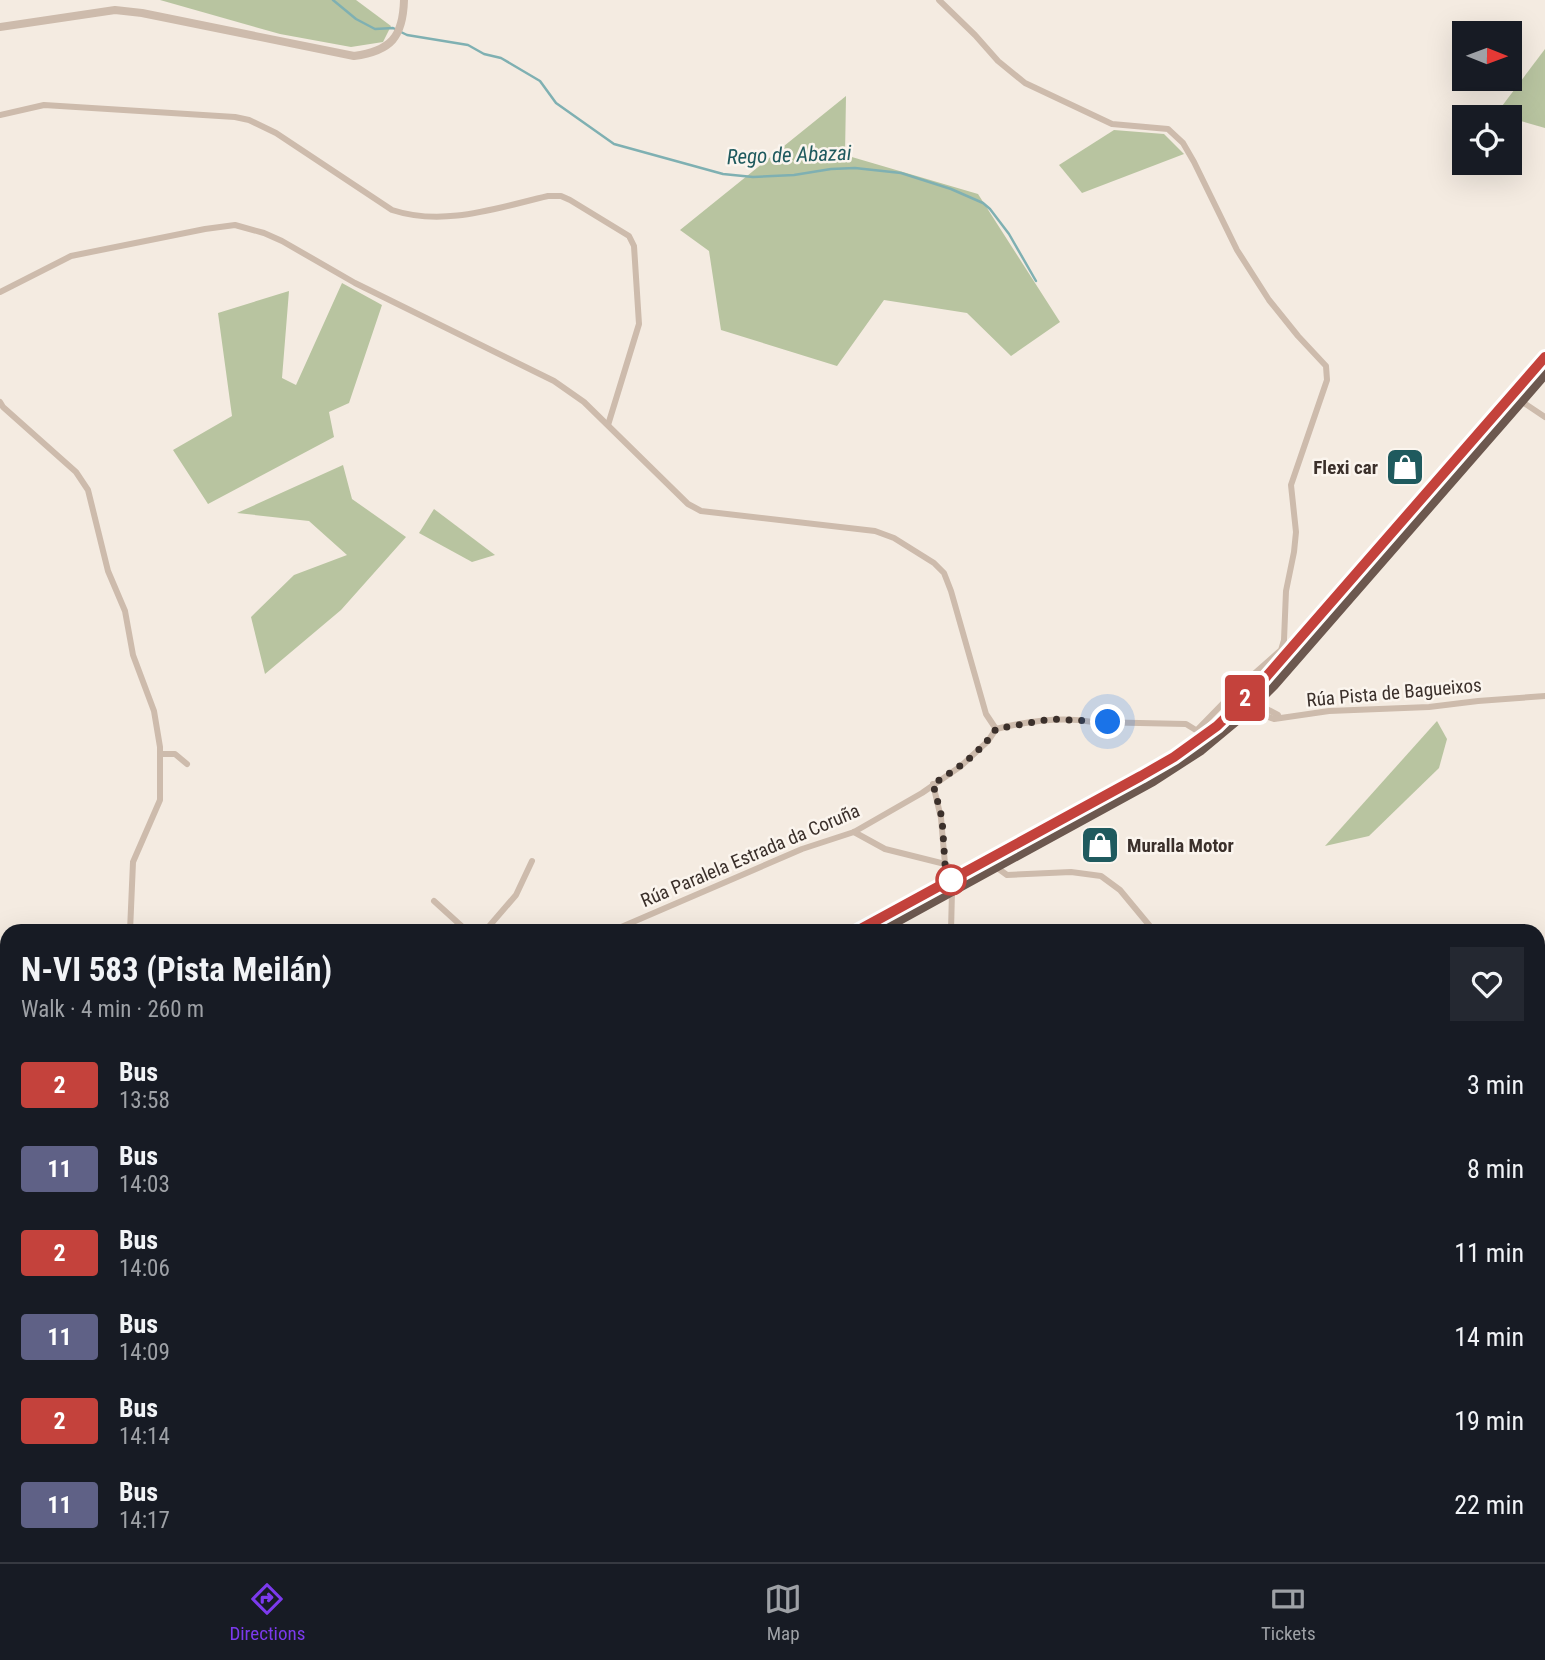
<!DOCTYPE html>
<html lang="en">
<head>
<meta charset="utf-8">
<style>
	body { margin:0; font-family:"Roboto Condensed",sans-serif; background:#242831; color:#f1f3f6; height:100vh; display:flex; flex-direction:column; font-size:26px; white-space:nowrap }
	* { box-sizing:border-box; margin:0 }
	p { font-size:23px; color:#9ea1a6 }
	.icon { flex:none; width:38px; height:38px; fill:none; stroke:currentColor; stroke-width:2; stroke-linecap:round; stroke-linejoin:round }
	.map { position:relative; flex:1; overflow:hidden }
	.side { position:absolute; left:0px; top:924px; width:1545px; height:639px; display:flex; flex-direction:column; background:#171b24; border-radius:21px 21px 0 0; box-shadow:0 7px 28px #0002 }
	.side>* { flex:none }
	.badge { padding:0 14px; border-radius:5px; font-size:24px; line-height:46px }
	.needle { width:46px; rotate:91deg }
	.tools { position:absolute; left:1452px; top:21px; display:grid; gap:14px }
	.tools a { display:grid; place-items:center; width:70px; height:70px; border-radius:0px; background:#171b24; box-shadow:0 7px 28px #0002; font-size:35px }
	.you { position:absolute; width:35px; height:35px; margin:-18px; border:5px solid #fff; border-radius:50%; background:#1a73e8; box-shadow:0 0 0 10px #1a73e833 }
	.map>.badge { position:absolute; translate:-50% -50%; box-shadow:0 0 0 4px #fff }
	.round { display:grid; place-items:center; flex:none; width:74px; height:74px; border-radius:0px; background:#242831 }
	.summary { display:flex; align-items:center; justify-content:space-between; height:119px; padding:0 21px }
	h1 { font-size:33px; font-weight:700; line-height:52px }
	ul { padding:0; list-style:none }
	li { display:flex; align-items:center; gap:21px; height:84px; padding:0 21px }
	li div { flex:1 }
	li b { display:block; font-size:26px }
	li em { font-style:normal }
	li .badge { min-width:77px; font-weight:700; text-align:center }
	.tab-bar { display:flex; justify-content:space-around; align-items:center; height:98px; border-top:2px solid #363941; background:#171b24; font-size:19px; color:#9ea1a6 }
	.tab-bar a { display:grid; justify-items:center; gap:4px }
	.tab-bar .active { color:#7c3aed }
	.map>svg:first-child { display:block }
</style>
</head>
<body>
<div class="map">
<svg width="1545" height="1562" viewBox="0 0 1545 1562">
	<rect width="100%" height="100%" fill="#f4ebe1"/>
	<!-- green -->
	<g fill="#b8c4a0">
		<polygon points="160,0 356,0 391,26 383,42 351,47 280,34"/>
		<polygon points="1545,49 1545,128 1496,114"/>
		<polygon points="846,96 845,155 978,194 1060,322 1011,356 967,313 884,300 837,366 721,330 709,251 680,230"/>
		<polygon points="1114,130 1164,134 1184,154 1082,193 1059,165"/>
		<polygon points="342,283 382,305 349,403 329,412 334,437 208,504 173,450 232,416 218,313 289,291 282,378 296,385"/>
		<polygon points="343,465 352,499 406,537 341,610 265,674 251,617 294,575 347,555 309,521 237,513"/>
		<polygon points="434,509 495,555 472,562 419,533"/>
		<polygon points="1437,721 1447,739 1439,768 1369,836 1325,846"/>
		<rect x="0" y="1133" width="7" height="115"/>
		<polygon points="0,1251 7,1251 7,1378 0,1380"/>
		<polygon points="675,1556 736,1559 737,1562 673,1562"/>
		<polygon points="741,1556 817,1556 821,1562 740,1562"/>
		<polygon points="822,1556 929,1556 939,1562 884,1562 859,1559 857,1562 826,1562"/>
	</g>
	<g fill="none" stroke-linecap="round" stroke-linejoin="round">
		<!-- stream -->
		<polyline stroke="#7fb0b2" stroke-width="2.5" points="333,0 356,19 375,29 393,28 407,35 468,45 484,54 501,58 540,81 556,103 614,144 723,174 753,177 794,175 831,169 855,168 901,173 951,189 983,203 990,209 1009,234 1036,281"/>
		<!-- minor -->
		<g stroke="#cdbbac" stroke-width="6">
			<polyline points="939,0 975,35 998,61 1025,83 1112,124 1168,129 1183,143 1194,162 1237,250 1269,300 1298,336 1326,366 1327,380 1291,485 1296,532 1294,552 1286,591 1284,640 1281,650 1237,689 1197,730"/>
			<path d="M0,115l44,-10 191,12 14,3 27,13 116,77c52,17 104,-2 156,-14h13l9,4 59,36 5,10 5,78 -31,101"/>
			<polyline points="0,292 71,256 205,229 235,225 264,233 282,241 355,283 554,381 584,402 688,504 701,511 875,531 894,538 934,563 944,573 951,591 986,714 996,729"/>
			<polyline points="1521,401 1545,417"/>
			<polyline points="0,402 3,407 76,472 88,490 108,571 125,611 133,655 154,711 160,747 160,800 133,862 130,931"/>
			<polyline points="1261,706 1278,715 1279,718"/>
			<polyline points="1249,710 1274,719 1329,711 1429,707 1478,701 1545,696"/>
			<polyline points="160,754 175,754 187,764"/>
			<polyline points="933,784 941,818 945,864"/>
			<polyline points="854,832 885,849 945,864 953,869 957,877"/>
			<polyline points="996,867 1007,875 1071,872 1101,876 1120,890 1154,931"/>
			<polyline points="434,901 467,931"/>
			<polyline points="485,931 516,895 532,861"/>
			<path d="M612,931l190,-82 52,-17 68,-39 39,-27 27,-25 8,-12c32,-8 65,-13 97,-7l93,2 13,8"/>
			<polyline points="951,931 952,891"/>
			<polyline points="0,1121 7,1119"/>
			<polyline points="1538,1210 1545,1213"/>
			<polyline points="199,1556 202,1562"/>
		</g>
		<!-- tertiary -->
		<path stroke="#cdbbac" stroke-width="8" d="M0,27l115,-17 27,3 212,43c37,-5 49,-19 50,-56"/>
		<!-- secondary -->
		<g stroke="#a18a7d" stroke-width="9">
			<polyline points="1161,1556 1166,1562"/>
			<polyline points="1173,1556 1179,1562"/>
		</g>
		<!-- trunk -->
		<g stroke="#6c584f" stroke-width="10">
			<polyline points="857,931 1141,776 1174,757 1217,726 1259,685 1545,357"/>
			<polyline points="879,931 1153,781 1201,750 1249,710 1274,685 1545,374"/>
			<polyline points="0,1388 7,1386"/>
			<polyline points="0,1397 7,1396"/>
			<polyline points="0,1415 7,1411"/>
		</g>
	</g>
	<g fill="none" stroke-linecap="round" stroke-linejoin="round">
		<defs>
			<polyline id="line" points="857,931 1141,776 1174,757 1217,726 1259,685 1545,357"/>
		</defs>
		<!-- line casing -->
		<use href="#line" stroke="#fff" stroke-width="16"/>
		<!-- line -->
		<use href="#line" stroke="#c4423c" stroke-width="10"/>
		<!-- walk -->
		<path stroke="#3b302b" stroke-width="7" stroke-dasharray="0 12.6" d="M951,880l6,-3 -4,-8 -8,-5 -3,-46 -9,-34c24,-15 47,-31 63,-55l55,-10 57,3"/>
	</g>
	<!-- icons -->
	<defs>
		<symbol id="shop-square" viewBox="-11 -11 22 22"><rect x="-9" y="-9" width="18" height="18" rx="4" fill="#1f5a5e" stroke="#fbf5ee"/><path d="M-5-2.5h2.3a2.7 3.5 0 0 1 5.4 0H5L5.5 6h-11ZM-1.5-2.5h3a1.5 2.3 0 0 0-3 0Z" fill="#fff"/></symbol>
	</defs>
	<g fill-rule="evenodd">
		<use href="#shop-square" x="1383" y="445" width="44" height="44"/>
		<use href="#shop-square" x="1078" y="823" width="44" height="44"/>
	</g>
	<!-- markers -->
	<circle fill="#fff" stroke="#c4423c" stroke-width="3.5" cx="951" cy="880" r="14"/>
	<g text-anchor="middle" stroke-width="5" stroke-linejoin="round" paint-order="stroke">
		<!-- poi labels -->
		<g font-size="19" font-weight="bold" fill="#3b302b" stroke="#fbf5ee" text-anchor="end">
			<text x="1378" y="474">Flexi car</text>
			<text x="1127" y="852" text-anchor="start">Muralla Motor</text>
		</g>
		<!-- street labels -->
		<g font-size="19" fill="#3b302b" stroke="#fbf5ee">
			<text transform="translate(1394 692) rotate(-5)" y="7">Rúa Pista de Bagueixos</text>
			<text transform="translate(750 855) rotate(-23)" y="7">Rúa Paralela Estrada da Coruña</text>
		</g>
		<!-- water labels -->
		<g font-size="21" font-style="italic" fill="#1f5a5e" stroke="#fbf5ee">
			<text transform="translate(789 155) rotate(-2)" y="7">Rego de Abazai</text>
		</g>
	</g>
</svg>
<div class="tools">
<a><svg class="needle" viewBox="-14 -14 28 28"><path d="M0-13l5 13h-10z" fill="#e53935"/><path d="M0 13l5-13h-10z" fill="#9ea1a6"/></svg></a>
<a><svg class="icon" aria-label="locate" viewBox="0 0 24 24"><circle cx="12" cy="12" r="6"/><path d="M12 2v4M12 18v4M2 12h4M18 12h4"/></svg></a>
</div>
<div class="you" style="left:1108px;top:722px"></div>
<b class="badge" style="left:1245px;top:698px;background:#c4423c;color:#fff">2</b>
<section class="side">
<div class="summary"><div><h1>N-VI 583 (Pista Meilán)</h1><p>Walk · 4 min · 260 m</p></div><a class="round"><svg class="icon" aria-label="heart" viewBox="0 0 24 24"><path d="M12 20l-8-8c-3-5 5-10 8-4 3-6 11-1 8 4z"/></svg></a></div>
<ul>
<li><span class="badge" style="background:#c4423c;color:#fff">2</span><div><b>Bus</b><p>13:58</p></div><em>3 min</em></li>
<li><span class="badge" style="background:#5f6186;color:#fff">11</span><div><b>Bus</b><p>14:03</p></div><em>8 min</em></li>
<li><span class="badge" style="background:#c4423c;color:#fff">2</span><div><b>Bus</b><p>14:06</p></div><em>11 min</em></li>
<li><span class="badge" style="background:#5f6186;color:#fff">11</span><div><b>Bus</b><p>14:09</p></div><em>14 min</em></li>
<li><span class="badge" style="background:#c4423c;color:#fff">2</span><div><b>Bus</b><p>14:14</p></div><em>19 min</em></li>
<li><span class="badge" style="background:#5f6186;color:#fff">11</span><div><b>Bus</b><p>14:17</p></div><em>22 min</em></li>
</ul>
</section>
</div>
<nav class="tab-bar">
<a class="active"><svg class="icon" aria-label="directions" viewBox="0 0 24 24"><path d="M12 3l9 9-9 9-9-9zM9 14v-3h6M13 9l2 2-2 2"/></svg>Directions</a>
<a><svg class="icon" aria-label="map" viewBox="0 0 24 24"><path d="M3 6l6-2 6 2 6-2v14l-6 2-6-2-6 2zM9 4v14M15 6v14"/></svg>Map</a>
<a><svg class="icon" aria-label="tickets" viewBox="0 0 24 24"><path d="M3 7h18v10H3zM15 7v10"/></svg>Tickets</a>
</nav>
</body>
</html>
